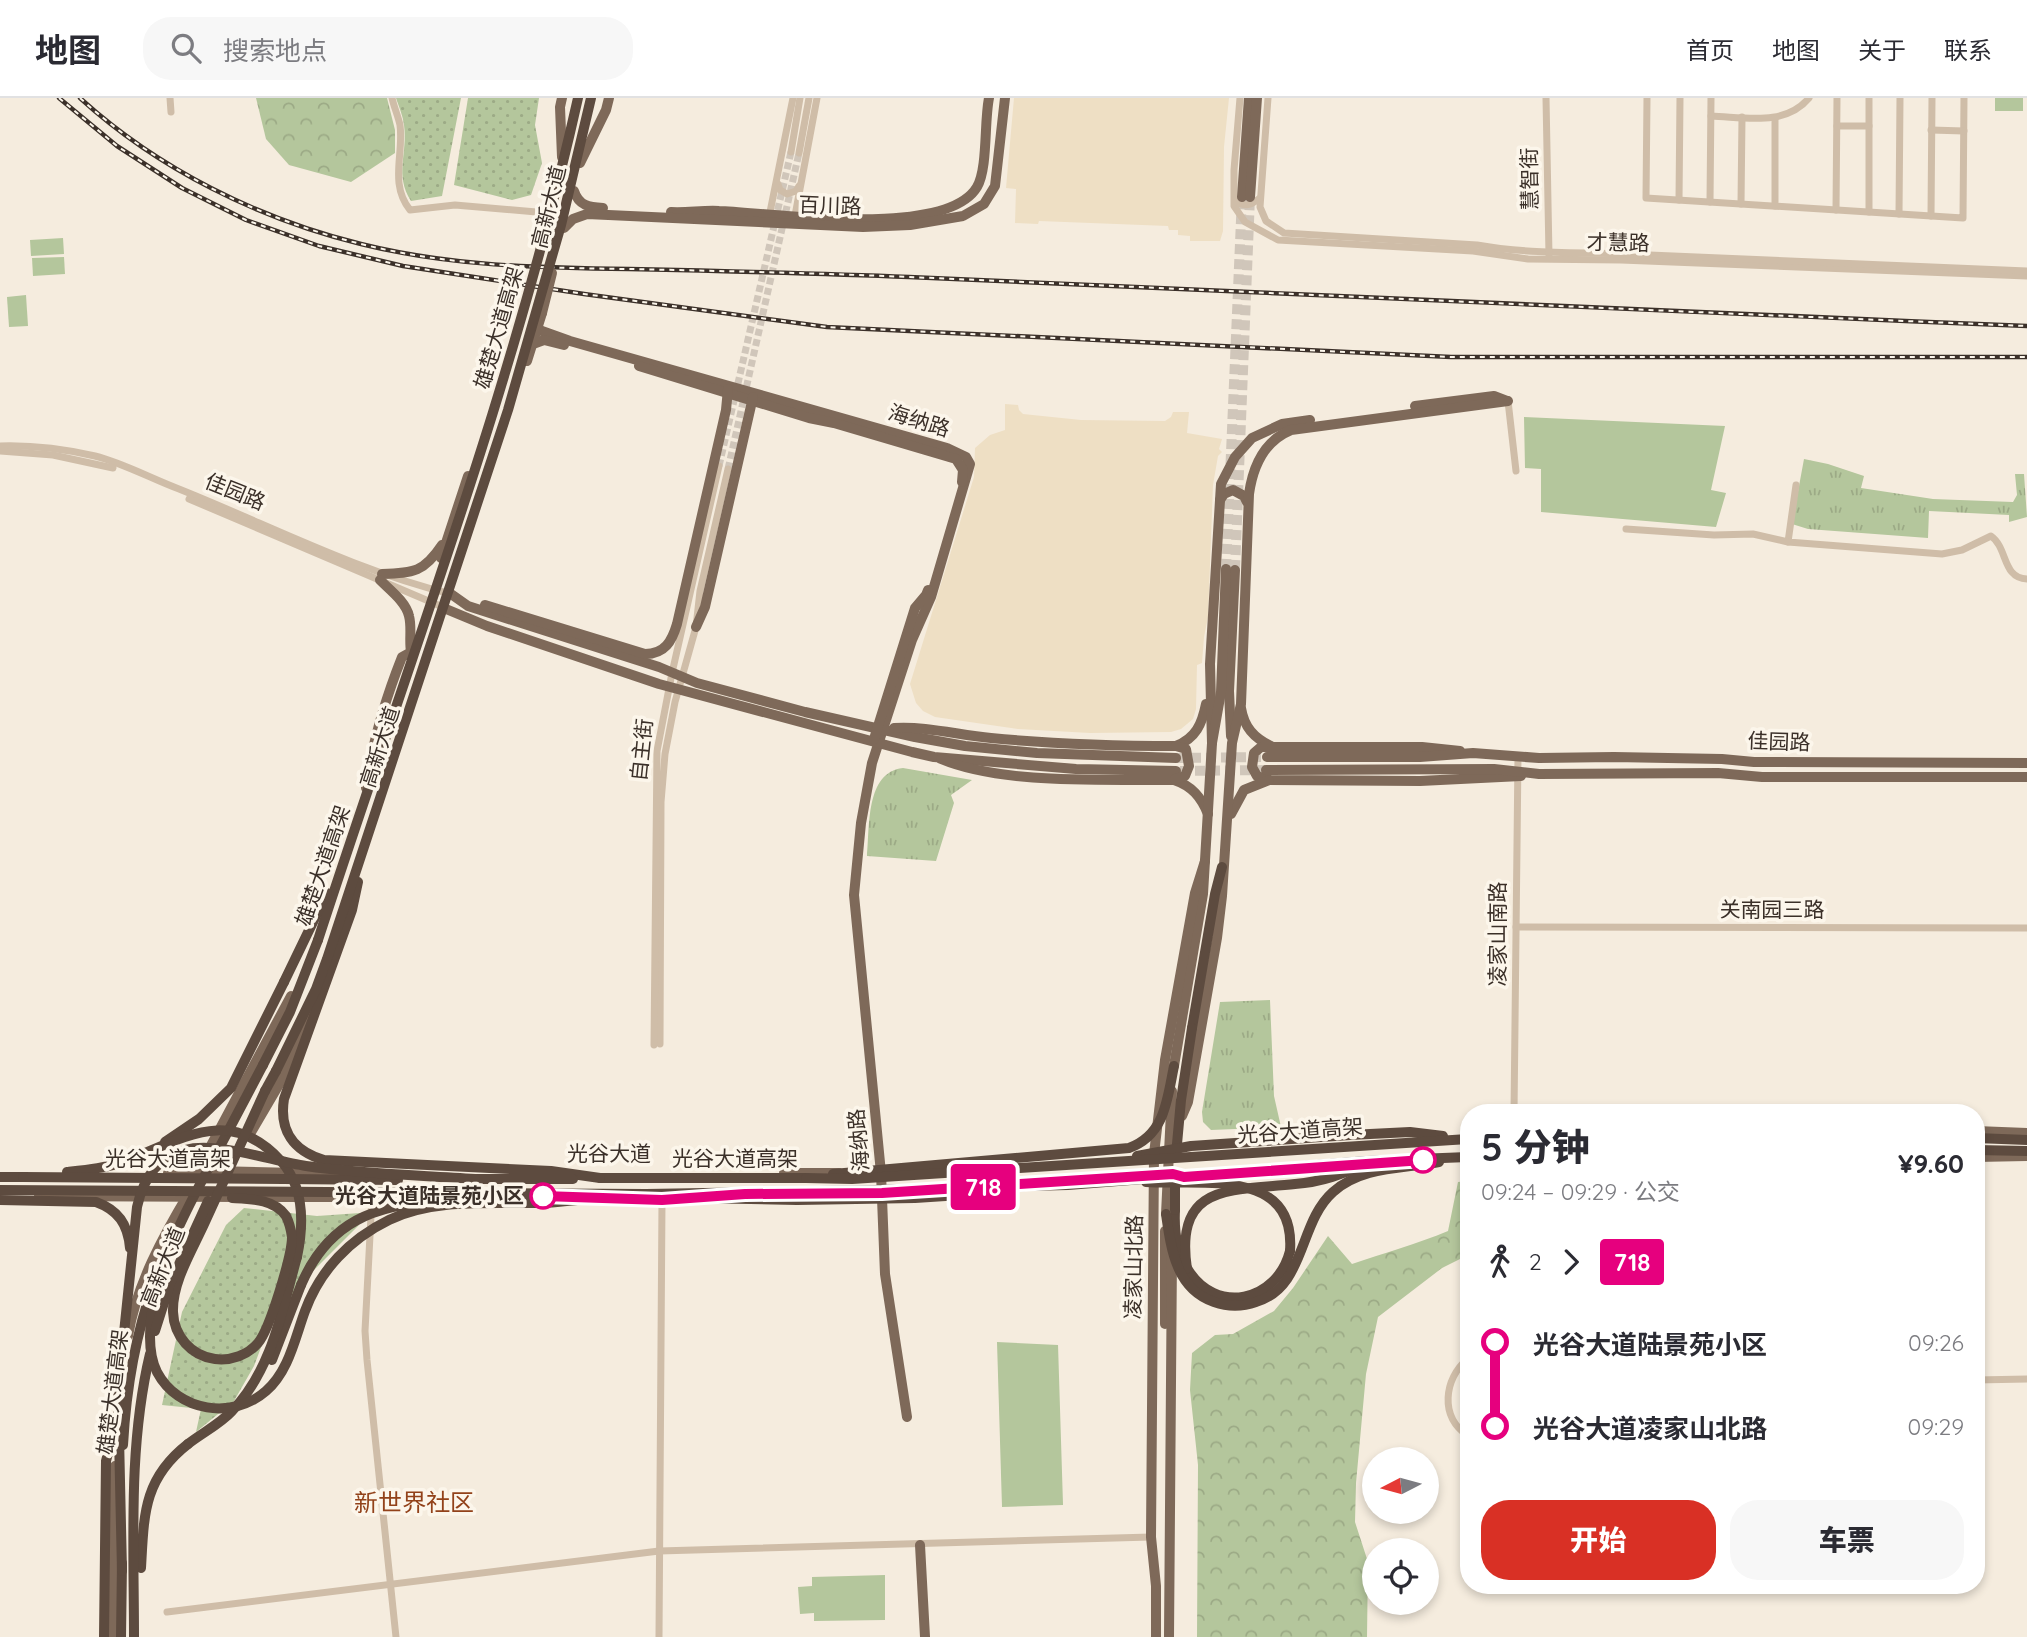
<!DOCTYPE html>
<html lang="zh">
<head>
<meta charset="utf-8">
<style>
	body { margin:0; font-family:Quicksand,"Noto Sans SC",sans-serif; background:#f7f7f7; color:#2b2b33; height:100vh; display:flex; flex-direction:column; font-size:26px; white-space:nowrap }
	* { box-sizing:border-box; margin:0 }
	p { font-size:23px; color:#7c7c81 }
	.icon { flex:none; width:38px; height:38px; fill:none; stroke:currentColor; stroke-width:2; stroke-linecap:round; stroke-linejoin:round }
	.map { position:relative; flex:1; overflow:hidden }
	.side { position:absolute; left:1460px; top:1006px; width:525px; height:490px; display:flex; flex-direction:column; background:#fff; border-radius:28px; box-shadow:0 4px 10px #0003 }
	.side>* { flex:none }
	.badge { padding:0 14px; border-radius:5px; font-size:24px; line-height:46px }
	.needle { width:46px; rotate:264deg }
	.buttons { position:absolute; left:1362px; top:1349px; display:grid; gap:14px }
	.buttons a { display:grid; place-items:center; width:77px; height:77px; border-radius:50%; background:#fff; box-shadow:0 4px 10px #0003; font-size:35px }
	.map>.badge { position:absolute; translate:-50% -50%; box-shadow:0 0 0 4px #fff }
	.legs { display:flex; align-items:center; gap:10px; height:77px; padding:0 21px; font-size:23px }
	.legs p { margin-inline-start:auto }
	.head { display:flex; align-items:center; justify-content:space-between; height:119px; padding:0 21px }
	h1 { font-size:38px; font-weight:800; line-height:52px }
	.button { display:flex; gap:14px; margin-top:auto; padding:14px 21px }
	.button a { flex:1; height:80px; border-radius:28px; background:#d93025; color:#fff; font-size:28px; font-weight:800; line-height:80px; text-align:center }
	.button a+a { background:#f7f7f7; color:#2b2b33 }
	ul { padding:0 21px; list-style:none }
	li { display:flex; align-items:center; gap:24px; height:84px; font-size:26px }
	li i { display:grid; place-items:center; width:10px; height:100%; margin:0 9px; background:currentColor }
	li i::after { content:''; width:18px; height:18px; margin:-9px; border:5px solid; border-radius:50%; background:#fff }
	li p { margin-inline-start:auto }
	li:first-child i { background:linear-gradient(#0000 50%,currentColor 0) }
	li:last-child i { background:linear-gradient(currentColor 50%,#0000 0) }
	header { display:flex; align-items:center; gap:42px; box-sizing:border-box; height:98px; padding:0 35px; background:#fff; border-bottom:2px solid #e1e1e2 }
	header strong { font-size:33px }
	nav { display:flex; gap:38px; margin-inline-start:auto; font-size:24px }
	.search { width:490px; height:63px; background:#f7f7f7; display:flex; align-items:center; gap:18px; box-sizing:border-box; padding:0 24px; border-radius:28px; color:#7c7c81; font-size:26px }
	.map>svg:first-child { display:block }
</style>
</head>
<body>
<header>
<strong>地图</strong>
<div class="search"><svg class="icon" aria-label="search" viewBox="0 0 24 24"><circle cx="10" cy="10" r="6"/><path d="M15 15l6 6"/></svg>搜索地点</div>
<nav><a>首页</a><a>地图</a><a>关于</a><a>联系</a></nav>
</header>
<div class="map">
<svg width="2027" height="1539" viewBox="0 0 2027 1539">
	<defs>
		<pattern id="grass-dots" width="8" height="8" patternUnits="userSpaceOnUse" patternTransform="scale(1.75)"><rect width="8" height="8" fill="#b4c69c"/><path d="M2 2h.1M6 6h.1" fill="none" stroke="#9caa86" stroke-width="1.8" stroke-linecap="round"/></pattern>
		<pattern id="forest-crowns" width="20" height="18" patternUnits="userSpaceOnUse" patternTransform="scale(1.75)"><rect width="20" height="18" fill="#b4c69c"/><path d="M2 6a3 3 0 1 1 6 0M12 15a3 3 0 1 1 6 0" fill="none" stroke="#9caa86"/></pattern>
		<pattern id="park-tufts" width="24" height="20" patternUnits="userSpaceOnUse" patternTransform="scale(1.75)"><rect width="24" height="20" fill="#b4c69c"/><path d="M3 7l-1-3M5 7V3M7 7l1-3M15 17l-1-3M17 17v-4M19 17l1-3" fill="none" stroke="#9caa86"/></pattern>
	</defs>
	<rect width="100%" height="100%" fill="#f5ecde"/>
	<!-- grass -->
	<g fill="url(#grass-dots)">
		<path d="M396,0h65l-19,98 -31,5c-17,-27 -3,-47 -7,-76 -1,-9 -5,-18 -8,-27z"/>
		<polygon points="468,0 539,0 535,27 542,65 531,97 512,102 454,87"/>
		<polygon points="244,1110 317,1118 360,1115 359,1127 311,1175 269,1228 254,1268 234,1303 196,1334 201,1311 162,1307 182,1214 226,1127"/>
	</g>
	<!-- forest -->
	<g fill="url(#forest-crowns)">
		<polygon points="256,0 387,0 395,32 395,55 351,84 289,67 266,41"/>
		<path d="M1468,1083v74l-26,13 -64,49 -12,57 -10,109 -1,39 13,40 -1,75h-170l1,-172 -8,-75 2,-37 23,-18 18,-1 41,-23 19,-23 35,-52 24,28c32,-11 65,-20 96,-33l10,-49z"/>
	</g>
	<!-- park -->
	<g fill="url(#park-tufts)">
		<polygon points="1804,361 1828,366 1864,378 1861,390 1933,401 2013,404 2017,397 2015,376 2024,376 2027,419 2009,424 2009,417 1929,413 1928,440 1808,431 1792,426"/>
		<path d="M903,670l69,12 -21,15 3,8 -18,58 -69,-5c3,-28 -2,-84 36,-88z"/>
		<polygon points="1270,902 1274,998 1281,1029 1211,1032 1203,1024 1202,1014 1220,904"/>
	</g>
	<!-- pitch -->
	<g fill="#b4c69c">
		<rect x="1995" y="0" width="28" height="13"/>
		<polygon points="63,140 64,156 31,158 30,142"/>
		<polygon points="64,159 65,176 33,178 32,160"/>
		<polygon points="26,197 28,228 9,229 7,199"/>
		<polygon points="1524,319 1725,328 1711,392 1726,395 1716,429 1541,414 1541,371 1525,370"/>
		<polygon points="997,1244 1058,1247 1063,1407 1002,1409"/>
		<polygon points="885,1477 885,1522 814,1523 814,1515 800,1516 798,1489 812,1488 812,1490 812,1479"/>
	</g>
	<!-- plaza -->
	<g fill="#eedfc4">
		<polygon points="1014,0 1229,0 1224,49 1223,133 1220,143 1190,143 1190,138 1178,137 1178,132 1169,132 1168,128 1039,123 1038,126 1015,125 1016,91 1006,90"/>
		<polygon points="1005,306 1018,307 1019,312 1023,316 1081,322 1165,323 1171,319 1173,314 1189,314 1187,335 1222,341 1219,351 1222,354 1218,358 1213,387 1208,519 1204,539 1202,565 1197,567 1196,611 1193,621 1181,631 1171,634 1090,635 1018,631 935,619 923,613 916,605 910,586 974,379 975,350 990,337 1005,332"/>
	</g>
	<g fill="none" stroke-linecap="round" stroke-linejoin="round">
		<!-- minor-tunnel -->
		<g stroke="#d0c6ba" stroke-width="7" stroke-dasharray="7 3.5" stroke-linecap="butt">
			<polyline points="719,368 791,54"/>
			<polyline points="728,371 799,55"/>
		</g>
		<!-- major-tunnel -->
		<g stroke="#d0c6ba" stroke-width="10" stroke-dasharray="10 5" stroke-linecap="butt">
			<polyline points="1226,471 1242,99"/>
			<polyline points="1235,472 1250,99"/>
			<polyline points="1176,660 1267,659"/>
			<polyline points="1180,673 1266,672"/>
		</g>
		<!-- minor -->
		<g stroke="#cfbda8" stroke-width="7">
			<polyline points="170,0 171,14"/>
			<path d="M392,0c2,9 6,18 8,27 4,29 -11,59 10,85l45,-5 93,8"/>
			<polyline points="1240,0 1234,72 1234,108 1245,124 1278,142 1473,153 1528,161 1621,162 2027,178"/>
			<path d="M1268,0l-8,109 6,14 18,12 193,12c50,9 98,7 149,9l401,17"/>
			<polyline points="1546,0 1549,157"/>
			<polyline points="1647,0 1646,100 1963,120 1964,0"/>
			<path d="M1711,18c33,1 74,11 98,-18"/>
			<polyline points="1837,28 1869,28"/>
			<polyline points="1931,32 1964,33"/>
			<polyline points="791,54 800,0"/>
			<polyline points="799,55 809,0"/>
			<polyline points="778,86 780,92 787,96 796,93 799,88"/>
			<path d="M1235,100l3,5c10,4 14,1 22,-5"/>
			<polyline points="1679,102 1680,0"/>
			<polyline points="1710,104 1711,0"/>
			<polyline points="1741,106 1742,19"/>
			<polyline points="1775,108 1775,20"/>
			<polyline points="1836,112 1837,0"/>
			<polyline points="1869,114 1869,0"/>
			<polyline points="1899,116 1900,0"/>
			<polyline points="1931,118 1932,0"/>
			<polyline points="769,119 793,0"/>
			<polyline points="794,123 817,0"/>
			<polyline points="1508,303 1516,373"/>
			<path d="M0,348c31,-1 64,3 95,10 28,7 57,23 84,33 90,36 178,82 272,105"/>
			<polyline points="0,353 53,357 113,370"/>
			<path d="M1796,387l-8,57 154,12 20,-4 29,-14c17,12 11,42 36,43"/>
			<polyline points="189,401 445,510"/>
			<polyline points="1626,431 1714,437 1753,436 1788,444"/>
			<polyline points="1516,829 2027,830"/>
			<polyline points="660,946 661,704 665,656 675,604 696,529 700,493 728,371"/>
			<polyline points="654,947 657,653 672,575 719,368"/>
			<polyline points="1514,1015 1518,658"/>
			<polyline points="372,1099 365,1233 367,1262 396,1539"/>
			<path d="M1468,1260c-24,22 -29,58 0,78"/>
			<polyline points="1976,1282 2027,1281"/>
			<polyline points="167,1514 659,1453 1151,1439"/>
			<polyline points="659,1539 662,1102"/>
		</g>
		<!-- major -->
		<g stroke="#7e6959" stroke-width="10">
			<polyline points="562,59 560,9 562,0"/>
			<polyline points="580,65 606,12 609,0"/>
			<path d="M574,93c5,15 15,16 29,17"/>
			<polyline points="1242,99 1249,0"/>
			<polyline points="1250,99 1257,0"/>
			<path d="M671,114c16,1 32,-2 48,-1 54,2 227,28 258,-24 11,-19 7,-65 12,-89"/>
			<polyline points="564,130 573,121 587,116 863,129 910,127 963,118 984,106 995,88 1005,0"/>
			<polyline points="537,230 542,233 570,243 947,350 966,359 970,366 931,499 912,542 872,665 861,725 854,797 881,1075 885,1176 907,1319"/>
			<polyline points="533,246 544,242 564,247"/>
			<polyline points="527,263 542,215"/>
			<polyline points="639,268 809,320 834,325 956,361 963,372 962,384"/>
			<polyline points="1415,308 1494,298 1507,303"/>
			<polyline points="1220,402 1224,396 1233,392 1244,398 1247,404"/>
			<polyline points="441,460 468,378"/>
			<path d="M382,476c32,-1 42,-2 60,-29"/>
			<polyline points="451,496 468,508 659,569 697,585 805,614 915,639 965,648 1037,655 1176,660"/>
			<path d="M485,507l160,49c20,0 27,-13 32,-30l49,-214 2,-21"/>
			<polyline points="446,511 487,528 659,586 912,654 934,659 1076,671 1176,673"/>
			<polyline points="696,529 705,509 753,299"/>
			<path d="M1241,610c3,19 13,30 30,38"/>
			<path d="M894,630c33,-2 64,7 97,10 62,6 123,8 185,8 20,-8 26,-22 30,-42"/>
			<polyline points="1231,638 1229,593 1235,472"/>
			<polyline points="874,641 915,510 926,497 928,492"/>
			<polyline points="1212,645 1210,566 1221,386 1235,359 1252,340 1282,326 1310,322"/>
			<polyline points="1460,653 1422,649 1261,649 1254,655 1252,669 1257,678 1270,682 1420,683 1521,678"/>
			<polyline points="1267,659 1420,659 1473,655 1539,660 1614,659 1722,661 1754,664 2027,665"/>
			<path d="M941,661c62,26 165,20 233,21 18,6 27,17 34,34"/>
			<polyline points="1266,672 1494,671 1539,676 1718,675 1762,679 2027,679"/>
			<polyline points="1175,681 1185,678 1189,668 1186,651 1176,648"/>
			<path d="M366,690c6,-46 19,-88 36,-131l9,-5c-2,-12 1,-25 -2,-36 -3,-14 -19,-26 -29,-36"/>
			<polyline points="1231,716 1244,692 1269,682"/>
			<polyline points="1174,968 1203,796 1212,645 1221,594 1226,471"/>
			<path d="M1182,1018l6,-14 29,-164 5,-42 10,-153 9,-39 8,-210c4,-28 15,-53 42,-64l217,-29"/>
			<polyline points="1976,1033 2027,1035"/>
			<polyline points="250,1036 284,978 311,912"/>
			<polyline points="1976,1059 2027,1058"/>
			<polyline points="168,1075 212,1073 339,1076"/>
			<polyline points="784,1075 839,1075"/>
			<polyline points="199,1079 202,1074 200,1068 291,898"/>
			<polyline points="39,1098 238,1099"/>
			<polyline points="256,1099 374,1099"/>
			<polyline points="638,1101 689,1100"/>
			<polyline points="1165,1226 1165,1133"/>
			<path d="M128,1238c8,-50 35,-100 61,-143"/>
			<polyline points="920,1447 925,1539"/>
			<polyline points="112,1539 115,1368"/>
			<polyline points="1156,1539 1156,1488 1151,1439 1154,1056 1165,962 1195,795 1205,763"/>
			<polyline points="1169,1539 1172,1155"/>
		</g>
		<!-- highway -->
		<g stroke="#5d4b3f" stroke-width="10">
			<polyline points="1192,930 1215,796 1222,769"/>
			<polyline points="263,967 290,914 318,842"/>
			<polyline points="265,993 276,973"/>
			<polyline points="1350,1037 1410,1034 1443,1038"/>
			<polyline points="1976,1040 2027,1042"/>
			<polyline points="165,1044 199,1021 231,990 284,884"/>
			<polyline points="1976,1052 2027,1053"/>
			<polyline points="0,1079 23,1079"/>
			<polyline points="600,1080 806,1080"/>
			<polyline points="695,1100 797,1102"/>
			<path d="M0,1102l96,2c22,8 32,22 34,46"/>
			<path d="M1175,1112c-1,20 1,41 12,58 28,48 90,34 103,-17"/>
			<path d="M1187,1171c-13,-87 45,-78 108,-85 27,-2 48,-10 72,-21"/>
			<polyline points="272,1262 301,1187"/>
			<path d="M188,1346c14,-11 32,-20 44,-33 40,-41 50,-101 65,-154"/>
			<path d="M123,1347c3,-54 13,-112 31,-162"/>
			<polyline points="104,1539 106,1363 117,1321"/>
			<polyline points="121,1539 122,1465"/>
		</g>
		<defs>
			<g id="rail">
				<polyline points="59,0 117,48 182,90 246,122 319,148 403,168 584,196 827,229 1451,259 2027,259"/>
				<path d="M80,0c78,71 179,121 281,146 88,22 178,24 268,25 93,2 186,4 280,8 372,16 745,34 1118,49"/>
			</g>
		</defs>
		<!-- rail casing -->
		<use href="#rail" stroke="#3b3029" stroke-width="4.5"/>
		<!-- rail -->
		<use href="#rail" stroke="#fcf6eb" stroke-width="2" stroke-dasharray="5" stroke-linecap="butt"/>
		<!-- major-bridge -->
		<g stroke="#7e6959" stroke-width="10">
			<polyline points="542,215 552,175"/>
			<polyline points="1166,1116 1172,993"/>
		</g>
		<!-- highway-bridge -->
		<g stroke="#5d4b3f" stroke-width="10">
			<path d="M358,784l-6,28 -68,189c-5,31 9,52 40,61l227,11 49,7"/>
			<path d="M318,842c91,-280 196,-555 260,-842"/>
			<polyline points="284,884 327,795"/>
			<path d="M263,967c-19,36 -38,72 -57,108 -25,47 -49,93 -55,147 -2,18 -2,36 6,52 21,40 76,48 109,19 23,-20 29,-53 39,-80 15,-41 45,-72 84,-91 45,-22 102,-16 151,-17 16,0 32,-3 48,-4"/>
			<polyline points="276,973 316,891 327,861 508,312 561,127 591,0"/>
			<polyline points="1176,1057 1181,1002 1192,930"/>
			<polyline points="1137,1058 1191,1048 1350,1037"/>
			<path d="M67,1074c19,-2 40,-4 58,-11 56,-21 104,-57 156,0 24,27 23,63 16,96"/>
			<path d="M833,1076l296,-26c36,-13 38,-48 45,-82"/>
			<polyline points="23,1079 398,1082"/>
			<polyline points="806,1080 852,1081 1468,1041"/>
			<polyline points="470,1081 573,1081"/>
			<path d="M1146,1084c52,4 150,-16 144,69"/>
			<polyline points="0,1092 646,1096 875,1092 1068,1087 1367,1063 1468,1059"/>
			<path d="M232,1100c19,1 42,1 54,18 3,6 5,14 6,21 0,18 -22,92 -34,106 -10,12 -27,18 -43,16 -24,-3 -41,-23 -42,-47 -1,-30 20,-63 32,-90 20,-44 40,-87 60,-131"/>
			<polyline points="797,1102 915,1100 976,1096"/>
			<polyline points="1175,1112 1175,1080"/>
			<path d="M1166,1116c5,35 10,75 48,88 14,5 28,5 42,0 50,-15 42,-79 77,-110 29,-26 70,-23 106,-30"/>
			<path d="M301,1187c27,-63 74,-81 139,-84"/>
			<polyline points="155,1233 170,1186 208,1103"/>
			<path d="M141,1470c3,-53 2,-89 47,-124"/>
			<path d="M122,1473l-4,-180 19,-184c6,-27 19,-50 48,-57 31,-9 87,11 121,16 55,8 113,9 169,13"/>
			<path d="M134,1539c0,-94 -6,-191 16,-283"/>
		</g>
	</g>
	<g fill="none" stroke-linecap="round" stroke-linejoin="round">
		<defs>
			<polyline id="line-1" points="543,1098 662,1102 745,1096 882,1095 1173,1076 1184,1079 1423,1062"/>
		</defs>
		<!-- line-1 casing -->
		<use href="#line-1" stroke="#fff" stroke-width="16"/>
		<!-- line-1 -->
		<use href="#line-1" stroke="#e6007e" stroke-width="10"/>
	</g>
	<!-- markers -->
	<g fill="#fff" stroke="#e6007e" stroke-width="3.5">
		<circle cx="1423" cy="1062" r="12"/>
		<circle cx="543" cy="1098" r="12"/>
	</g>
	<g text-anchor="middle" stroke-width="7" stroke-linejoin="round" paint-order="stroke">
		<!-- street labels -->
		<g font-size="21" fill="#3b3029" stroke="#fcf6eb">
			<text transform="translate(1530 81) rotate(-91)" y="7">慧智街</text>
			<text transform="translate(830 108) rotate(2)" y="7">百川路</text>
			<text transform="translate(549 109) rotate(-76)" y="7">高新大道</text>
			<text transform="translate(1618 145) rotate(1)" y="7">才慧路</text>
			<text transform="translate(499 230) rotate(-74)" y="7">雄楚大道高架</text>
			<text transform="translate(919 323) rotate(17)" y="7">海纳路</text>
			<text transform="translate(235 394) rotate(22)" y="7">佳园路</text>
			<text transform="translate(1779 644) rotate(2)" y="7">佳园路</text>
			<text transform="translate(380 649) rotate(-72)" y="7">高新大道</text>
			<text transform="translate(642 652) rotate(-84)" y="7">自主街</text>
			<text transform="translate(323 768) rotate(-71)" y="7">雄楚大道高架</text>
			<text x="1772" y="819">关南园三路</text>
			<text transform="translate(1498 836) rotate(-90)" y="7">凌家山南路</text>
			<text transform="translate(1300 1033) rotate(-4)" y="7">光谷大道高架</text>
			<text transform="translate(859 1042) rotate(-95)" y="7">海纳路</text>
			<text x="609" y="1063">光谷大道</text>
			<text x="168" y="1068">光谷大道高架</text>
			<text x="735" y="1068">光谷大道高架</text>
			<text transform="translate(163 1169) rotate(-68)" y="7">高新大道</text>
			<text transform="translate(1134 1169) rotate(-89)" y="7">凌家山北路</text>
			<text transform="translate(113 1294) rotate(-83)" y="7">雄楚大道高架</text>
		</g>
		<!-- stop labels -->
		<g font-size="21" font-weight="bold" fill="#3b3029" stroke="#fcf6eb" text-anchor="end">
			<text x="524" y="1105">光谷大道陆景苑小区</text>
		</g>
		<!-- quarter labels -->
		<g font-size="24" fill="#92421a" stroke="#fcf6eb">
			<text x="414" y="1413">新世界社区</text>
		</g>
	</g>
</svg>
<div class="buttons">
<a><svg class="needle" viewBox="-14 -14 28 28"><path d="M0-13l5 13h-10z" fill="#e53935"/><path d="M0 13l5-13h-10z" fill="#7c7c81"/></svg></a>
<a><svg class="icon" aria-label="locate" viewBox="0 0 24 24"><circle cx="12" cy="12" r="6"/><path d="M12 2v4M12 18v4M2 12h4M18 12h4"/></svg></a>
</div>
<b class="badge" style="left:983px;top:1089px;background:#e6007e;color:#fff">718</b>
<section class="side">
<div class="head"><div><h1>5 分钟</h1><p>09:24 – 09:29 · 公交</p></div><b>¥9.60</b></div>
<div class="legs"><svg class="icon" aria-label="walk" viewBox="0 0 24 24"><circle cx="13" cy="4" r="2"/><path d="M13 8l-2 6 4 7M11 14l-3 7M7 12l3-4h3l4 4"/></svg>2<svg class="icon" aria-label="forward" viewBox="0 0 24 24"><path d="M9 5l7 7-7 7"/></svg><b class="badge" style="background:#e6007e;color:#fff">718</b></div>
<ul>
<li><i style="color:#e6007e"></i><b>光谷大道陆景苑小区</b><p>09:26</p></li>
<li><i style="color:#e6007e"></i><b>光谷大道凌家山北路</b><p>09:29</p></li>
</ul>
<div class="button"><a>开始</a><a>车票</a></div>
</section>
</div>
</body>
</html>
